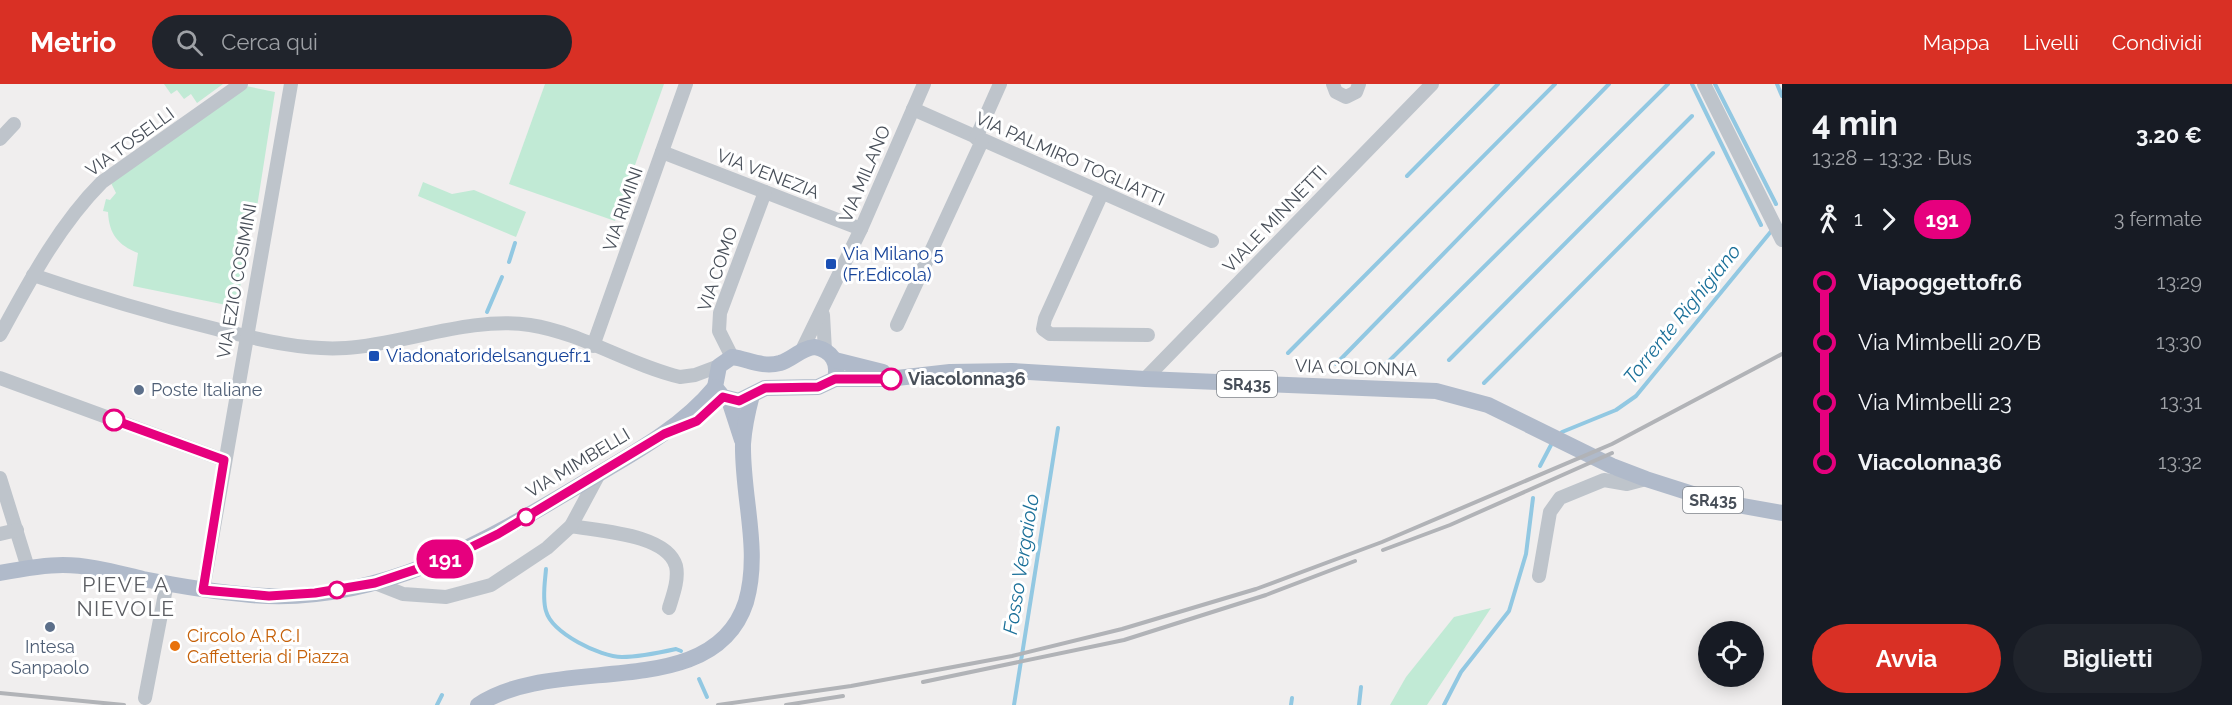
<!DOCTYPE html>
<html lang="it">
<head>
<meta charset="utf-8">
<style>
	body { margin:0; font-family:Raleway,sans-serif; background:#20242c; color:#f1f3f6; height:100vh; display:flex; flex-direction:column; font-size:22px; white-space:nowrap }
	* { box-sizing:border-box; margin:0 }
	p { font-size:20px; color:#9ea1a6 }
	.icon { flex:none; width:33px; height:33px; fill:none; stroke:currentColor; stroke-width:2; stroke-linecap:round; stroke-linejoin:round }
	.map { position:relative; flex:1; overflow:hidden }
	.details { display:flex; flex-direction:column; background:#171b24; width:450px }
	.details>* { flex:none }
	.badge { padding:0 12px; border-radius:20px; font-size:21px; line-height:39px }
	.buttons { position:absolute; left:1698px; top:537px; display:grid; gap:12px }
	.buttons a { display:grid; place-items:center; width:66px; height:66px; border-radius:50%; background:#171b24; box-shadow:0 3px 15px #0003; font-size:30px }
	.map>.badge { position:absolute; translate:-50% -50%; box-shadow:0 0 0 3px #fff }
	.legs { display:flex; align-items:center; gap:9px; height:66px; padding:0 30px; font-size:20px }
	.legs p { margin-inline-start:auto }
	.summary { display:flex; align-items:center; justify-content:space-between; height:102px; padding:0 30px }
	h1 { font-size:33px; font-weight:700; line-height:45px }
	.action { display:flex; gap:12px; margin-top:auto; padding:12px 30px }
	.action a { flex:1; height:69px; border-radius:36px; background:#d93025; color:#fff; font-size:24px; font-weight:700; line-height:69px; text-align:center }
	.action a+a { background:#20242c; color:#f1f3f6 }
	ul { padding:0 30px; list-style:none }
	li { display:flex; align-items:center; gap:21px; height:60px; font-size:22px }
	li i { display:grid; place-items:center; width:9px; height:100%; margin:0 8px; background:currentColor }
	li i::after { content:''; width:15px; height:15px; margin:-8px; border:4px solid; border-radius:50%; background:#171b24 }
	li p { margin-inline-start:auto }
	li:first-child i { background:linear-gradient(#0000 50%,currentColor 0) }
	li:last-child i { background:linear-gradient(currentColor 50%,#0000 0) }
	header { display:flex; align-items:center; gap:36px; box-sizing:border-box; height:84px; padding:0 30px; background:#d93025; color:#fff }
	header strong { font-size:28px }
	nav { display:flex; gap:33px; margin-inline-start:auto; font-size:21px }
	.search { width:420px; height:54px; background:#20242c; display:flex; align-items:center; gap:15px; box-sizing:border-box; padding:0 21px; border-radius:33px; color:#9ea1a6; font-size:22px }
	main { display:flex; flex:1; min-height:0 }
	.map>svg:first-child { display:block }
</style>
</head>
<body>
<header>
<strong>Metrio</strong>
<div class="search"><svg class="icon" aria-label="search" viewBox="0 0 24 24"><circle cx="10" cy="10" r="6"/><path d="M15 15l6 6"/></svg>Cerca qui</div>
<nav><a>Mappa</a><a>Livelli</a><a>Condividi</a></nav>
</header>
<main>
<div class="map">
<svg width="1782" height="621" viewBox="0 0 1782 621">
	<rect width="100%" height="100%" fill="#f0eeee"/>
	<!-- green -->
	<g fill="#c1ead5">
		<polygon points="164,0 223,0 197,19 191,10 184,15 177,6 171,10"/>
		<polygon points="545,0 664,0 615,137 509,100"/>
		<path d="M246,2l29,6 -18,115c-21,8 -26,32 -10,46l-11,54 -103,-21 5,-33c-20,-8 -29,-19 -30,-41l-5,-1 3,-12 4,1 6,-7 -5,-10z"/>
		<polygon points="423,98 452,110 474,106 526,128 516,153 418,112"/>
		<polygon points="1491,524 1427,621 1390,621 1406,593 1454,533"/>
	</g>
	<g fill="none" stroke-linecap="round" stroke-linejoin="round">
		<!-- stream -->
		<g stroke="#92c8e2" stroke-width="4">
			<polyline points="1692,0 1761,141"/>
			<polyline points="1715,0 1776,120"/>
			<polyline points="1777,0 1782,12"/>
			<polyline points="1407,92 1498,0"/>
			<polyline points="509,178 515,159"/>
			<polyline points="487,228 502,193"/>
			<polyline points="1288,269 1555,0"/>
			<polyline points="1449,276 1692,32"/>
			<polyline points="1336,280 1609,0"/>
			<polyline points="1384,282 1668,0"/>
			<polyline points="1484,299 1713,69"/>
			<polyline points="1562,348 1616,326 1636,312 1773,145"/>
			<polyline points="1540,382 1551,361"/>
			<path d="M546,485c-1,13 -4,29 0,42 6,22 54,46 76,46 18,0 36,-4 54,-8l5,2"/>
			<polyline points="699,595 707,613"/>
			<polyline points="437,621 442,611"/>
			<polyline points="1014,621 1058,344"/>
			<polyline points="1291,621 1292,614"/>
			<polyline points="1359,621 1361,603"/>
			<polyline points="1444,621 1461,588 1509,527 1526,470 1533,414"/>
		</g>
		<!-- minor -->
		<g stroke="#bec4cb" stroke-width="14">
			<polyline points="1333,0 1336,8 1346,13 1356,8 1359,0"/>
			<polyline points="1704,0 1782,156"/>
			<polyline points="913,25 1212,157"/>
			<polyline points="976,54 1000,0"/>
			<polyline points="0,55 14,40"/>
			<polyline points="662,68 861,145"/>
			<polyline points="1102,109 1045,235 1043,245 1050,250 1148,251"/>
			<path d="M33,191c61,21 121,39 183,54 41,10 87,22 130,19 59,-4 125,-32 184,-23 52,8 99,40 150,52l15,-2 24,-9"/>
			<polyline points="823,231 825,267"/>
			<polyline points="897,241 982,57"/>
			<path d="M0,251c29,-53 59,-110 102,-153l139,-98"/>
			<polyline points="593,262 686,0"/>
			<polyline points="802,266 861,145 924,0"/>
			<polyline points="732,273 719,247 720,229 765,108"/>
			<polyline points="0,294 224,376"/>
			<polyline points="1145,295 1432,0"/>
			<polyline points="0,394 28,484"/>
			<path d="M571,442c28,5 96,8 105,40 3,13 -3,29 -7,42"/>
			<polyline points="0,450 17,446"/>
			<polyline points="1539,492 1550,428 1560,414 1604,396 1627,400 1646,395"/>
			<polyline points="375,499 403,510 446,513 491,501 547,464 571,442 599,390"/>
			<polyline points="203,506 291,0"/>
			<polyline points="145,614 167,499"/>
		</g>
		<!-- major -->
		<g stroke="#b0baca" stroke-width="16">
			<path d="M815,263c17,4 24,15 20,32l-17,8 -53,1 -26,13 -16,-4 -8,-10 4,-21 13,-9c16,2 30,11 48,6 13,-4 21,-15 35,-16z"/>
			<polyline points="835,276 883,288"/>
			<polyline points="835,295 888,295 950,288 1012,287 1145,295 1436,307 1488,321 1612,382 1646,395 1715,417 1782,429"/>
			<polyline points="729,316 742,356"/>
			<path d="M0,489c21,-4 42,-8 63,-8 27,0 54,8 80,14 36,7 71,13 108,16 125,11 234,-53 337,-115 46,-27 93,-52 127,-93"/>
			<path d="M478,621c78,-53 235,0 268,-103 15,-52 -4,-105 -3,-158 1,-16 5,-34 9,-49"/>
		</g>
		<!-- rail -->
		<g stroke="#b1b3b7" stroke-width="4">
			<polyline points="1383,466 1450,441 1612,369"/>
			<polyline points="923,598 1124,556 1266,511 1355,477"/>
			<polyline points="0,609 124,621"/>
			<polyline points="718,621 851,602 1012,572 1122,545 1256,505 1382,458 1612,360 1782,270"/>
			<polyline points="786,621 843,612"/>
		</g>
	</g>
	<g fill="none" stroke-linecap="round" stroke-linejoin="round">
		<defs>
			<polyline id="line-1" points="114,336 224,376 203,506 269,512 315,509 375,499 447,475 498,450 664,350 697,337 723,313 739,317 765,304 818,303 835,295 891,295"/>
		</defs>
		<!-- line-1 casing -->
		<use href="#line-1" stroke="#fff" stroke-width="14"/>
		<!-- line-1 -->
		<use href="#line-1" stroke="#e6007e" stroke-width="9"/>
	</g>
	<!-- markers -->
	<g fill="#1a4fb4" stroke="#fff" stroke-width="2">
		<rect x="825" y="174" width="12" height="12" rx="3"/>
		<rect x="368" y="266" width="12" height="12" rx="3"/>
	</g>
	<g fill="#fff" stroke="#e6007e" stroke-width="3">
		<circle cx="891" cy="295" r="10"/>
		<circle cx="114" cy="336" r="10"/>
		<circle cx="526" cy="433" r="8"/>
		<circle cx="337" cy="506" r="8"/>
	</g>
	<g fill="#5c6f8a" stroke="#fff" stroke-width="2">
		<circle cx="139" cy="306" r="6"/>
		<circle cx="50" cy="543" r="6"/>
	</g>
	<circle fill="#e8710a" stroke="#fff" stroke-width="2" cx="175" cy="562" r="6"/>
	<g text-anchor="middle" stroke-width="6" stroke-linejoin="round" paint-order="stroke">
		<!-- shield labels -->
		<g fill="#fff" stroke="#7f848b" stroke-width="1.5">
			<rect x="1217" y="287" width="60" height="26" rx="4.5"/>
			<rect x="1683" y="403" width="60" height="26" rx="4.5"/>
		</g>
		<g font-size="16" font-weight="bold" fill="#484f59">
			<text x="1247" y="306">SR435</text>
			<text x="1713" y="422">SR435</text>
		</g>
		<!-- street labels -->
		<g font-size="18" fill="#484f59" stroke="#fff">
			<text transform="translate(130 58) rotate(-36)" y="6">VIA TOSELLI</text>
			<text transform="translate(1070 75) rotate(24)" y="6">VIA PALMIRO TOGLIATTI</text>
			<text transform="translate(768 90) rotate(21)" y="6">VIA VENEZIA</text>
			<text transform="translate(865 90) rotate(-67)" y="6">VIA MILANO</text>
			<text transform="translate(623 125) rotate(-71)" y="6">VIA RIMINI</text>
			<text transform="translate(1275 135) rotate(-46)" y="6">VIALE MINNETTI</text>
			<text transform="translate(718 185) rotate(-71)" y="6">VIA COMO</text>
			<text transform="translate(237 197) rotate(-80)" y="6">VIA EZIO COSIMINI</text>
			<text transform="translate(1356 284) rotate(2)" y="6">VIA COLONNA</text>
			<text transform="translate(578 379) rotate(-31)" y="6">VIA MIMBELLI</text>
		</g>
		<!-- transit labels -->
		<g font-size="18" fill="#164399" stroke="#fff" text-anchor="start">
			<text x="843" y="176">Via Milano 5<tspan x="843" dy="21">(Fr.Edicola)</tspan></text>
			<text x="386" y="278">Viadonatoridelsanguefr.1</text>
		</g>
		<!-- stop labels -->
		<g font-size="18" font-weight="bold" fill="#484f59" stroke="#fff" text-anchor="start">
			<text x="908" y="301">Viacolonna36</text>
		</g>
		<!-- service labels -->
		<g font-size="18" fill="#4e5e75" stroke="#fff" text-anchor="start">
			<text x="151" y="312">Poste Italiane</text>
			<text x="50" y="569" text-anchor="middle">Intesa<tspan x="50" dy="21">Sanpaolo</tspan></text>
		</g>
		<!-- food labels -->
		<g font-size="18" fill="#c56008" stroke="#fff" text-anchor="start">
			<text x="187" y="558">Circolo A.R.C.I<tspan x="187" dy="21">Caffetteria di Piazza</tspan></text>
		</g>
		<!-- water labels -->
		<g font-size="20" font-style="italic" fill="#1b7099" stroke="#fff">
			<text transform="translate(1682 230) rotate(-51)" y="7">Torrente Righigiano</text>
			<text transform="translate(1021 480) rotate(-81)" y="7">Fosso Vergaiolo</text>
		</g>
		<!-- quarter labels -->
		<g font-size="21" letter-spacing="1.5" fill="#5b5d62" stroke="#fff">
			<text x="126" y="508">PIEVE A<tspan x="126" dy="24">NIEVOLE</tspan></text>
		</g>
	</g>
</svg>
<div class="buttons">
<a><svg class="icon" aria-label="locate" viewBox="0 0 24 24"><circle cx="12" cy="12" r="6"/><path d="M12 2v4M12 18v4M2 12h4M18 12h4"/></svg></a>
</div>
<b class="badge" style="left:445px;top:475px;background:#e6007e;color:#fff">191</b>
</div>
<section class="details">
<div class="summary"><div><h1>4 min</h1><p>13:28 – 13:32 · Bus</p></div><b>3.20 €</b></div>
<div class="legs"><svg class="icon" aria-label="walk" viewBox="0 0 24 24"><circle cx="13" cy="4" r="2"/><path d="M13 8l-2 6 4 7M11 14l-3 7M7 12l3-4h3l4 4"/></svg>1<svg class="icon" aria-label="forward" viewBox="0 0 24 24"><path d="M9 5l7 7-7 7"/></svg><b class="badge" style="background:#e6007e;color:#fff">191</b><p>3 fermate</p></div>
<ul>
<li><i style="color:#e6007e"></i><b>Viapoggettofr.6</b><p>13:29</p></li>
<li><i style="color:#e6007e"></i><span>Via Mimbelli 20/B</span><p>13:30</p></li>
<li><i style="color:#e6007e"></i><span>Via Mimbelli 23</span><p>13:31</p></li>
<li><i style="color:#e6007e"></i><b>Viacolonna36</b><p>13:32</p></li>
</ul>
<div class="action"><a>Avvia</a><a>Biglietti</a></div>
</section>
</main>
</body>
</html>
